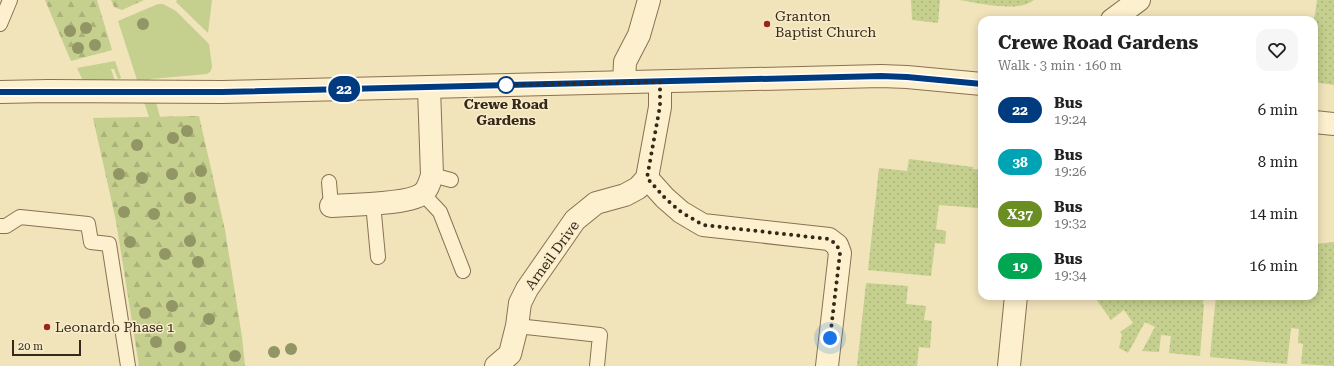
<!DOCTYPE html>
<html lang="en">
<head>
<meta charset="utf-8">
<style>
	body { margin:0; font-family:"Roboto Serif",serif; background:#f6f6f6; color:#222; height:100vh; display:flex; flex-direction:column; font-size:15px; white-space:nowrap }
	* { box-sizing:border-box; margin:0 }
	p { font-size:13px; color:#767676 }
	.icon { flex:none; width:22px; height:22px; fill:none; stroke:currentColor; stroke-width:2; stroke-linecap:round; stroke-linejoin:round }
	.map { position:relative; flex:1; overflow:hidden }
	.side { position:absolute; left:978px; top:16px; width:340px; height:284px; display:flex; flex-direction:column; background:#fff; border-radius:12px; box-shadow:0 2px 10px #0003 }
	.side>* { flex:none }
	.badge { padding:0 8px; border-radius:13px; font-size:14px; line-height:26px }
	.scale { position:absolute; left:12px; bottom:10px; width:69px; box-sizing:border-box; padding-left:4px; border:2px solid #37291a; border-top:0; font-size:11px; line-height:14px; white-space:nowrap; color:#37291a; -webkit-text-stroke:3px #f8edca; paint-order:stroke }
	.you { position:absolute; width:20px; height:20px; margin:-10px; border:3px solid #fff; border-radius:50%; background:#1a73e8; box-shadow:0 0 0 6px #1a73e833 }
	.map>.badge { position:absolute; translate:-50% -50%; box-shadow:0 0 0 2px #fff }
	.round { display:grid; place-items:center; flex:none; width:42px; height:42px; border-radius:12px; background:#f6f6f6 }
	.headline { display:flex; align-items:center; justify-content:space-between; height:68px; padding:0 20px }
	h1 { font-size:19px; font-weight:700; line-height:30px }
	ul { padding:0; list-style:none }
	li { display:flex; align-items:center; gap:12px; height:52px; padding:0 20px }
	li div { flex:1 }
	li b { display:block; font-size:15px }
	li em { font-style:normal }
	li .badge { min-width:44px; font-weight:700; text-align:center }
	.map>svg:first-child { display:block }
</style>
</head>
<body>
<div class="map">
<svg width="1334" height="366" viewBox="0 0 1334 366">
	<defs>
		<pattern id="forest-firs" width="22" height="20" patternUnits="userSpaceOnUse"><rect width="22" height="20" fill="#c5cf8e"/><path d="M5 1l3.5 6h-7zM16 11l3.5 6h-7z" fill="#aab27a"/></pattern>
		<pattern id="garden-dots" width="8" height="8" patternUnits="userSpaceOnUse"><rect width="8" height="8" fill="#c5cf8e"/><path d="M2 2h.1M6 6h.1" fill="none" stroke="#aab27a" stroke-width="1.8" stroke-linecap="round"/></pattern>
	</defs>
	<rect width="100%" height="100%" fill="#f1e3ba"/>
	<!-- green -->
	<g fill="#c5cf8e">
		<polygon points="177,0 212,0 208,33 176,2"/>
		<polygon points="158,4 163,4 176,11 209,44 212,66 211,71 207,74 150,79 160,117 149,117 118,21"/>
		<polygon points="115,61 121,78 118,79 114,69 111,69 116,84 85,85 77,68"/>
	</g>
	<!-- forest -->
	<g fill="url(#forest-firs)">
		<polygon points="45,0 97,0 112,50 71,61"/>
		<polygon points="111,0 144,0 122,10 114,7"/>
		<polygon points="199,116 225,230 242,337 245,366 139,366 116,221 93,118"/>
	</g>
	<!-- garden -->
	<g fill="url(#garden-dots)">
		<polygon points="911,0 940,0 938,23 912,20"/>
		<path d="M959,0h75c-17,13 -54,3 -75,0z"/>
		<polygon points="1317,0 1334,0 1334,85 1314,82 1314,20"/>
		<polygon points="909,159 973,167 973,169 982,170 979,208 939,205 936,229 946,231 945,244 935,243 931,276 868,270 879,168 907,171"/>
		<polygon points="1314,241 1315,244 1334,242 1334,366 1301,364 1303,344 1298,343 1299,329 1291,328 1287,364 1210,357 1216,296 1314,296"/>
		<polygon points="866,283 908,286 906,304 926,306 924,320 932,321 930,348 919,347 917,366 857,366"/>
		<polygon points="1094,296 1203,296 1203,304 1204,304 1200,356 1169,353 1171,336 1161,335 1159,352 1142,351 1155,327 1145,322 1128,353 1119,348 1122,335 1120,332 1133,323 1124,310 1111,320"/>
	</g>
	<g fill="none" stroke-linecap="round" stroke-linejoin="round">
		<defs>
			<g id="service">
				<polyline points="0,24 10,0"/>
				<polyline points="432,175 451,180"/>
				<polyline points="329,182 331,206"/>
				<polyline points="423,194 440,212 463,271"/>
				<polyline points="373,203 378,257"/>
				<polyline points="0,226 6,226 20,217 88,224 91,242 109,244 128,366"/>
				<polyline points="517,326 600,335 597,366"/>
			</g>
			<g id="minor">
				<polyline points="1112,20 1139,0"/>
				<polyline points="624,82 625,62 639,35 649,0"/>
				<polyline points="647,178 665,198 681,212 703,225 829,239 837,245 840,253 827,366"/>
				<path d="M331,206c19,-1 78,-2 91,-12 6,-4 8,-13 10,-19l-3,-87"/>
				<polyline points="496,366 510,354 517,326 520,303 527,289 575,220 596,203 625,195 638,188 647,178 660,107 660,82"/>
				<polyline points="1009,366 1016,296"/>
			</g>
			<g id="tertiary">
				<polyline points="0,92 48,91 222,92 881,76 907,77 982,84"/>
				<polyline points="1314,122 1334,124"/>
			</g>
		</defs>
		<!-- service casing -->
		<use href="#service" stroke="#897253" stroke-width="16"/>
		<!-- minor casing -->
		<use href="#minor" stroke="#897253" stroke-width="24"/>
		<!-- tertiary casing -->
		<use href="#tertiary" stroke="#897253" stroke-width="24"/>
		<!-- service -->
		<use href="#service" stroke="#fcf0ce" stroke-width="14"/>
		<!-- minor -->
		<use href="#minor" stroke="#fcf0ce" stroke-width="22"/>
		<!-- tertiary -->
		<use href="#tertiary" stroke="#fcf0ce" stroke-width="22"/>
	</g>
	<!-- trees -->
	<g fill="#929564">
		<circle cx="143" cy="24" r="6"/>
		<circle cx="86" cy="28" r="6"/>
		<circle cx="70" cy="31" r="6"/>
		<circle cx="95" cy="45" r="6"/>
		<circle cx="78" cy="48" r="6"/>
		<circle cx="187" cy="131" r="6"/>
		<circle cx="173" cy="138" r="6"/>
		<circle cx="137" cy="145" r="6"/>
		<circle cx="201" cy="171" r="6"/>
		<circle cx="119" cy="174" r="6"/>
		<circle cx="172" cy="174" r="6"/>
		<circle cx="142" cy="178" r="6"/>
		<circle cx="190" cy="198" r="6"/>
		<circle cx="124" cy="212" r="6"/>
		<circle cx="154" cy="214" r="6"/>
		<circle cx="190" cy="241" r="6"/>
		<circle cx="130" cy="242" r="6"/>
		<circle cx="165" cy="254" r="6"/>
		<circle cx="198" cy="262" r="6"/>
		<circle cx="172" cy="306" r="6"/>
		<circle cx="145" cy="313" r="6"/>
		<circle cx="209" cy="319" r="6"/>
		<circle cx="156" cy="342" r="6"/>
		<circle cx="180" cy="347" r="6"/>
		<circle cx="291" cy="349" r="6"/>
		<circle cx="274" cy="352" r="6"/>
		<circle cx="235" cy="356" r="6"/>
	</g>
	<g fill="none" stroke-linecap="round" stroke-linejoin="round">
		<defs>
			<polyline id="line" points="0,92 222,92 881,76 907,77 982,84"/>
		</defs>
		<!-- line casing -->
		<use href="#line" stroke="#fff" stroke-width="9"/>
		<!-- line -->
		<use href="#line" stroke="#003b80" stroke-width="6"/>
		<!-- walk -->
		<polyline stroke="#37291a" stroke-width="4" stroke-dasharray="0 7.2" points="506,85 504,85 660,82 660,106 647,178 665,198 681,212 703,225 829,239 837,245 840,253 830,338"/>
	</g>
	<!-- markers -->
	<g fill="#9d241f" stroke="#f8edca" stroke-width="1.5">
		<circle cx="767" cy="24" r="4"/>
		<circle cx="47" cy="327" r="4"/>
	</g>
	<circle fill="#fff" stroke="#003b80" stroke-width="2" cx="506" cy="85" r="8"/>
	<g text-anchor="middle" stroke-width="3" stroke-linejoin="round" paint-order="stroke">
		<!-- poi labels -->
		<g font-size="14" fill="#37291a" stroke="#f8edca" text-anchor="start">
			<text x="775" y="21">Granton<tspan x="775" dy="16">Baptist Church</tspan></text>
			<text x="55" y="332">Leonardo Phase 1</text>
		</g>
		<!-- stop labels -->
		<g font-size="14" font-weight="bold" fill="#37291a" stroke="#f8edca">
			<text x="506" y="109">Crewe Road<tspan x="506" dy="16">Gardens</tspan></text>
		</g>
		<!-- street labels -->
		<g font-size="14" fill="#37291a" stroke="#f8edca">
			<text transform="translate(552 255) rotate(-54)" y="5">Arneil Drive</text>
		</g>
	</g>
</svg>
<div class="scale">20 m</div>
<div class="you" style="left:830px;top:338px"></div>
<b class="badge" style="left:344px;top:89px;background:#003b80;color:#fff">22</b>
<section class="side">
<div class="headline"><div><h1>Crewe Road Gardens</h1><p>Walk · 3 min · 160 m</p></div><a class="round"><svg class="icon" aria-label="heart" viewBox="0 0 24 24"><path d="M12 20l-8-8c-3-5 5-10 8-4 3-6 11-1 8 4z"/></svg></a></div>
<ul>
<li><span class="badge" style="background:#003b80;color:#fff">22</span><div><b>Bus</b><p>19:24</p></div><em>6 min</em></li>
<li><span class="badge" style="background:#00a3b4;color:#fff">38</span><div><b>Bus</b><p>19:26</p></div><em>8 min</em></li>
<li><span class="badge" style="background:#6b8e23;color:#fff">X37</span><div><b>Bus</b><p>19:32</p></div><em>14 min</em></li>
<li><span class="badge" style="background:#00a651;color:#fff">19</span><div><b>Bus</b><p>19:34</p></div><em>16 min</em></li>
</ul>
</section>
</div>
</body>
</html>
